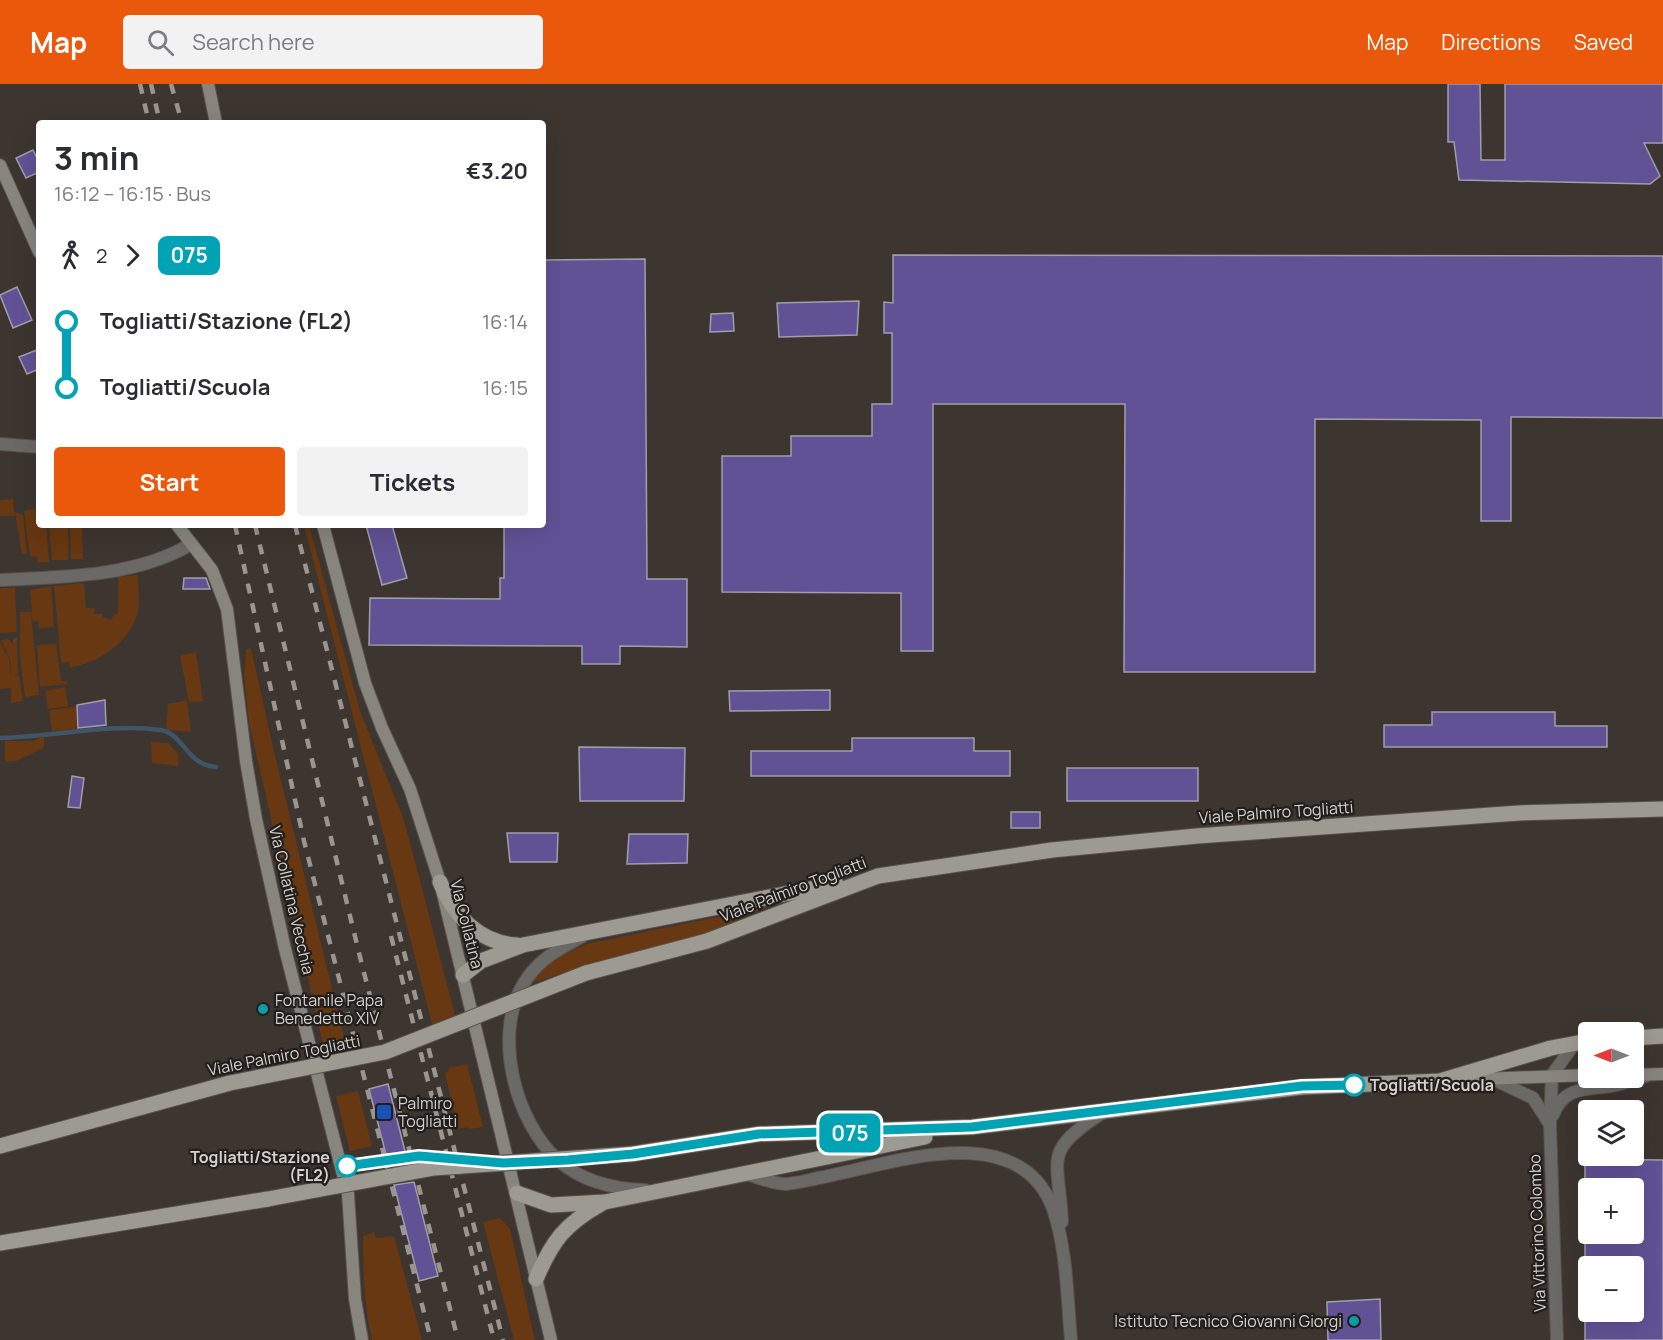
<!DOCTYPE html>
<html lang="en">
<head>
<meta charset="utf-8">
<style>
	body { margin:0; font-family:Manrope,sans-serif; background:#f2f2f3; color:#2b2b33; height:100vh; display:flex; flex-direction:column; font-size:22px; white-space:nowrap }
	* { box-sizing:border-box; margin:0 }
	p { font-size:20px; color:#7c7c81 }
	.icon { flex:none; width:33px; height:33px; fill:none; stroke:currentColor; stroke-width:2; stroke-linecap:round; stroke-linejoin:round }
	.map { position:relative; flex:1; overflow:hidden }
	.drawer { position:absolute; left:36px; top:36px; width:510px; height:408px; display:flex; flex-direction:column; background:#fff; border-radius:6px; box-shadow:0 6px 24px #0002 }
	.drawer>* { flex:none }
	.badge { padding:0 12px; border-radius:9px; font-size:21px; line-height:39px }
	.needle { width:39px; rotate:270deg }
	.controls { position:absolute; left:1578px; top:938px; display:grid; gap:12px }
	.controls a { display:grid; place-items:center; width:66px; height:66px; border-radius:6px; background:#fff; box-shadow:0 6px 24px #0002; font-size:30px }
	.map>.badge { position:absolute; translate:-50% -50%; box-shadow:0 0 0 3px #fff }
	.legs { display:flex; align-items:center; gap:9px; height:66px; padding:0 18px; font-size:20px }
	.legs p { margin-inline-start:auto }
	.overview { display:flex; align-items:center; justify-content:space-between; height:102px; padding:0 18px }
	h1 { font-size:33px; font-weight:700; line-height:45px }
	.cta { display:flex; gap:12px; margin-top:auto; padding:12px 18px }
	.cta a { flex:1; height:69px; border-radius:6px; background:#ea580c; color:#fff; font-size:24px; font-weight:700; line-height:69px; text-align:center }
	.cta a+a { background:#f2f2f3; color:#2b2b33 }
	ul { padding:0 18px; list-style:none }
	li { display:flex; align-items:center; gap:21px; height:66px; font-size:22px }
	li i { display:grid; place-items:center; width:9px; height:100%; margin:0 8px; background:currentColor }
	li i::after { content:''; width:15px; height:15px; margin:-8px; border:4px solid; border-radius:50%; background:#fff }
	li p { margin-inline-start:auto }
	li:first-child i { background:linear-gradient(#0000 50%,currentColor 0) }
	li:last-child i { background:linear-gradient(currentColor 50%,#0000 0) }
	header { display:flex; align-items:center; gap:36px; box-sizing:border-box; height:84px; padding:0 30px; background:#ea580c; color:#fff }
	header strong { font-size:28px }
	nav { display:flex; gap:33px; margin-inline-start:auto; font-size:21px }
	.search { width:420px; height:54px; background:#f2f2f3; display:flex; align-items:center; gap:15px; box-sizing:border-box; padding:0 21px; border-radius:6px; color:#7c7c81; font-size:22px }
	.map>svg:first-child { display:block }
</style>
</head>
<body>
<header>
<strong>Map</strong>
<div class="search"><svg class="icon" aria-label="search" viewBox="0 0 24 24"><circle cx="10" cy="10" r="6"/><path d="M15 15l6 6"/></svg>Search here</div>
<nav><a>Map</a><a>Directions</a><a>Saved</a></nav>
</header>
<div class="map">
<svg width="1663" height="1256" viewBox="0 0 1663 1256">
	<rect width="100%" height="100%" fill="#3d3530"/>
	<!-- green -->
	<g fill="#673811">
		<polygon points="13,415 14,428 23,431 27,470 22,470 15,428 15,432 0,432 0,416"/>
		<polygon points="39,424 39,441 46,441 49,478 38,479 37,472 30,473 24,427"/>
		<polygon points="49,441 68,441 68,476 52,476"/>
		<polygon points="70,441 82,441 83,475 71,475"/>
		<polygon points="304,441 309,441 360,627 404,736 455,931 432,940"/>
		<path d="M138,491c0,13 3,32 -2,43 -11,28 -38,44 -66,50l-1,-6 -8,1 -7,-77 30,-3 2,25h8v6h9v3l8,3 3,-6h4v-37z"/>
		<polygon points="51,502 54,543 39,544 38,537 33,537 31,529 39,611 25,613 20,572 20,528 32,528 30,506"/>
		<polygon points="0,504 15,504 17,548 0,549"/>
		<polygon points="13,554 17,554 18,590 14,592 19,591 23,617 11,619 11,604 0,605 0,558 9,575 11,593 10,575 1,556 8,555 13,560"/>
		<polygon points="56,560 61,597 67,597 67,600 40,603 37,561"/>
		<polygon points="251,564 275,672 347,965 325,969 249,639 244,591 246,565"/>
		<polygon points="196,568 203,617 189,618 180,572"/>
		<polygon points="65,603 68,622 48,625 45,607"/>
		<polygon points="187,616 191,648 166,646 168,620"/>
		<polygon points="76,622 77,645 52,647 49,627"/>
		<polygon points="44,652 44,664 16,677 5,678 5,657 33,657"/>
		<polygon points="151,658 168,659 179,671 178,682 152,679"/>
		<polygon points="767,823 702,851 601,877 529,900 556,874 586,860"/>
		<polygon points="467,980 483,1043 469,1045 469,1043 458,1045 445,989 449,987 448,984"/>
		<polygon points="358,1007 372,1062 350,1067 336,1012"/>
		<polygon points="500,1134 510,1145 535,1256 514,1256 483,1138"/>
		<path d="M374,1148l2,6 18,-2 28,104h-50c-8,-34 -9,-69 -9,-104z"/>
	</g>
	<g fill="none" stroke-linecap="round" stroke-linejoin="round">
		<!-- stream -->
		<path stroke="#405668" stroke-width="4.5" d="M0,654c54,-1 107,-15 161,-8 23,4 25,35 55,37"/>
	</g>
	<!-- building -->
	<g fill="#615296" stroke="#a09fa9" stroke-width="1.5">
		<polygon points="1448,0 1480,0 1481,76 1505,76 1505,0 1663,0 1663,59 1644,59 1660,92 1650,100 1459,96 1454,58 1448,58"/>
		<polygon points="33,66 39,78 39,88 26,94 16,74"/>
		<polygon points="893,171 1663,172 1663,334 1511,333 1511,437 1481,437 1481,336 1315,335 1315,588 1124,588 1125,320 933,320 933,567 901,567 901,509 722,508 722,372 791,372 791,352 872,352 872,320 892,320 892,249 884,249 884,218 893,219"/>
		<polygon points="645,175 647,495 687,495 687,563 620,562 620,580 582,580 582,562 369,561 370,514 500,515 500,494 504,494 504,441 543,441 543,176"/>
		<polygon points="17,203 32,236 13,244 0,211"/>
		<polygon points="859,217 857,251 779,253 777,219"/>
		<polygon points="733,229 734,247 710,248 711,230"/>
		<polygon points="39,265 39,285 27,290 19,273"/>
		<polygon points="366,441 392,441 407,494 382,501"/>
		<polygon points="184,494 206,494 210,505 183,505"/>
		<polygon points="830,606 830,626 730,627 729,607"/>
		<polygon points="105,616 106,641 78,644 77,621"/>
		<polygon points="1432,628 1555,628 1555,642 1607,642 1607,663 1384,663 1384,641 1432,641"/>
		<polygon points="852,654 974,654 974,667 1010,667 1010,692 751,692 751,667 852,667"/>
		<polygon points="579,663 685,664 684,717 580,717"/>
		<rect x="1067" y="684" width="131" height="33"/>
		<polygon points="72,692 84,694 80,724 68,723"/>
		<rect x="1011" y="728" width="29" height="16"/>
		<polygon points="507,749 558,749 557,778 510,778"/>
		<polygon points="629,750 688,750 687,779 627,780"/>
		<polygon points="388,1000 408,1079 389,1082 369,1005"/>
		<polygon points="1585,1075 1663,1076 1663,1256 1585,1256 1585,1227 1634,1227 1634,1182 1585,1182 1585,1149 1634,1149 1634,1104 1585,1104"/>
		<polygon points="414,1098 438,1192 419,1197 394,1101"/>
		<polygon points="1380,1215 1381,1256 1328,1256 1327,1218"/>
	</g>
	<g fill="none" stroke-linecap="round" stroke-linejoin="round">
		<defs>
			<g id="street">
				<polyline points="0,360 39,363"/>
				<path d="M0,496c63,-3 136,-3 191,-36"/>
				<path d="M583,852c-20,11 -41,21 -55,41 -38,51 -14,145 31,184 24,21 55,28 86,29"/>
				<polyline points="1491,994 1533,1014 1549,1039"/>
				<path d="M1553,1031c11,-29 33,-25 58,-29 13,-2 25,-7 37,-11"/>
				<path d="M744,1089c13,4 26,10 40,11 13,0 27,-5 40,-7 69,-14 196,-60 229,32 14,41 14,88 18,131"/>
				<path d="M1062,1138c-3,-64 -21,-70 40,-109"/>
				<polyline points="1557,1256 1550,1040 1552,991 1575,959"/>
			</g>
			<g id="secondary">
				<polyline points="208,0 216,39"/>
				<polyline points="0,81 39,168"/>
				<polyline points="177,441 212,486 227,525 246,677 256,735 285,865 348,1110 355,1215 362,1256"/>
				<polyline points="323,441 365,599 382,644 410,705 440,798 551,1256"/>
				<polyline points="1634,991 1663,990"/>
				<polyline points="1456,996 1588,991"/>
			</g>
			<g id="primary">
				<path d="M440,798c13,33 39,61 77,63"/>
				<polyline points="586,889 707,857 878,792 1052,766 1197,752 1519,729 1663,725"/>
				<polyline points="463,891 481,877 523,861 836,800"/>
				<polyline points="1634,954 1663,952"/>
				<polyline points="0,1062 230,999"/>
				<polyline points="632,1070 759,1050 972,1043 1302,1003 1440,997 1551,964 1588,957"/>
				<polyline points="517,1109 551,1121 605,1118 925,1053"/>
				<polyline points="0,1159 268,1115"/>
				<path d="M536,1195c16,-38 29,-55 65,-75"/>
			</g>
		</defs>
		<!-- street casing -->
		<use href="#street" stroke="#58514c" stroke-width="14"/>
		<!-- secondary casing -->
		<use href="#secondary" stroke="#58514c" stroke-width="14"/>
		<!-- primary casing -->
		<use href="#primary" stroke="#58514c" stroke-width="17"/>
		<!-- street -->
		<use href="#street" stroke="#6b6965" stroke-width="12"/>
		<!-- secondary -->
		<use href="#secondary" stroke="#87857e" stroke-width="12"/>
		<!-- primary -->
		<use href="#primary" stroke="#9d9a91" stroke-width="15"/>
		<!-- rail -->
		<g stroke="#9b9591" stroke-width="4.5" stroke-dasharray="10 10" stroke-linecap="butt">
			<polyline points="140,0 149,39"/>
			<polyline points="151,0 160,39"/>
			<polyline points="171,0 182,39"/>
			<polyline points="235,441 304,757 431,1256"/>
			<polyline points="255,441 360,873 458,1256"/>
			<polyline points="295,441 503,1256"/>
			<polyline points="391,852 494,1256"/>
		</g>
		<defs>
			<g id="primary-bridge">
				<polyline points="230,999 385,968 586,889"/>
				<polyline points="268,1115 434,1084 632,1070"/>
			</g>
		</defs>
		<!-- primary-bridge casing -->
		<use href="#primary-bridge" stroke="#58514c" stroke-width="17" stroke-linecap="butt"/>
		<!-- primary-bridge -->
		<use href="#primary-bridge" stroke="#9d9a91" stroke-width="15"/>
	</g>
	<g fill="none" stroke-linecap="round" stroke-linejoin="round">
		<defs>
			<polyline id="line-1" points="347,1082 419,1072 503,1079 568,1076 633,1070 759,1050 972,1043 1302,1002 1354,1001"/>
		</defs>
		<!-- line-1 casing -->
		<use href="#line-1" stroke="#fff" stroke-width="14"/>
		<!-- line-1 -->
		<use href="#line-1" stroke="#00a3b4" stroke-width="9"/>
	</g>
	<!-- markers -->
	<g fill="#0f9aa8" stroke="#211e1b" stroke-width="2">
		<circle cx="263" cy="925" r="6"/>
		<circle cx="1354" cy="1237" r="6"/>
	</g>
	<g fill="#fff" stroke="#00a3b4" stroke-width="3">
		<circle cx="1354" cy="1001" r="10"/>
		<circle cx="347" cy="1082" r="10"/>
	</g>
	<rect fill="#1a4fb4" stroke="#211e1b" stroke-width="2" x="376" y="1020" width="16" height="16" rx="3"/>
	<g text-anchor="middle" stroke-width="4.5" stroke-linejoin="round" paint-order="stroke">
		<!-- street labels -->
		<g font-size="16" fill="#d5d0cd" stroke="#211e1b">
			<text transform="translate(1276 728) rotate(-4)" y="6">Viale Palmiro Togliatti</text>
			<text transform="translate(793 805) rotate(-21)" y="6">Viale Palmiro Togliatti</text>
			<text transform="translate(292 816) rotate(77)" y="6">Via Collatina Vecchia</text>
			<text transform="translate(467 840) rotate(76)" y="6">Via Collatina</text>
			<text transform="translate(284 971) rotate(-11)" y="6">Viale Palmiro Togliatti</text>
			<text transform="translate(1537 1149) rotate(-92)" y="6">Via Vittorino Colombo</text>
		</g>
		<!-- poi labels -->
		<g font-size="16" fill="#d5d0cd" stroke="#211e1b" text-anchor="start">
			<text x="275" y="922">Fontanile Papa<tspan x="275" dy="18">Benedetto XIV</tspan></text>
			<text x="398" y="1025">Palmiro<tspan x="398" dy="18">Togliatti</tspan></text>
			<text x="1342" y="1243" text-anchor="end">Istituto Tecnico Giovanni Giorgi</text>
		</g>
		<!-- stop labels -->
		<g font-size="16" font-weight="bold" fill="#d5d0cd" stroke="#211e1b" text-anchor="start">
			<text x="1370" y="1007">Togliatti/Scuola</text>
			<text x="330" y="1079" text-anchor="end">Togliatti/Stazione<tspan x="330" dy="18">(FL2)</tspan></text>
		</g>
	</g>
</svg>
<div class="controls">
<a><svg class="needle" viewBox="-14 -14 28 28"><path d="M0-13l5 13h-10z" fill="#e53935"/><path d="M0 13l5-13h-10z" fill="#7c7c81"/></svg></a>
<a><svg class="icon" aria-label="layers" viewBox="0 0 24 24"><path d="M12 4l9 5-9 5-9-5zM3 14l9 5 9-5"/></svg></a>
<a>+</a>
<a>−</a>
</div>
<b class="badge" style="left:850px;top:1049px;background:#00a3b4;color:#fff">075</b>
<section class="drawer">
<div class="overview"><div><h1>3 min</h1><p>16:12 – 16:15 · Bus</p></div><b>€3.20</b></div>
<div class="legs"><svg class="icon" aria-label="walk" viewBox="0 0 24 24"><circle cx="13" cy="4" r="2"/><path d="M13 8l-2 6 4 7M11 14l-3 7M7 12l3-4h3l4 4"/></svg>2<svg class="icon" aria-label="forward" viewBox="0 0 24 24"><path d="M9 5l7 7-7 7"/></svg><b class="badge" style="background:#00a3b4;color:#fff">075</b></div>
<ul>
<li><i style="color:#00a3b4"></i><b>Togliatti/Stazione (FL2)</b><p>16:14</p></li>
<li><i style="color:#00a3b4"></i><b>Togliatti/Scuola</b><p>16:15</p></li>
</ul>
<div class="cta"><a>Start</a><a>Tickets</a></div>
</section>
</div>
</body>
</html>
